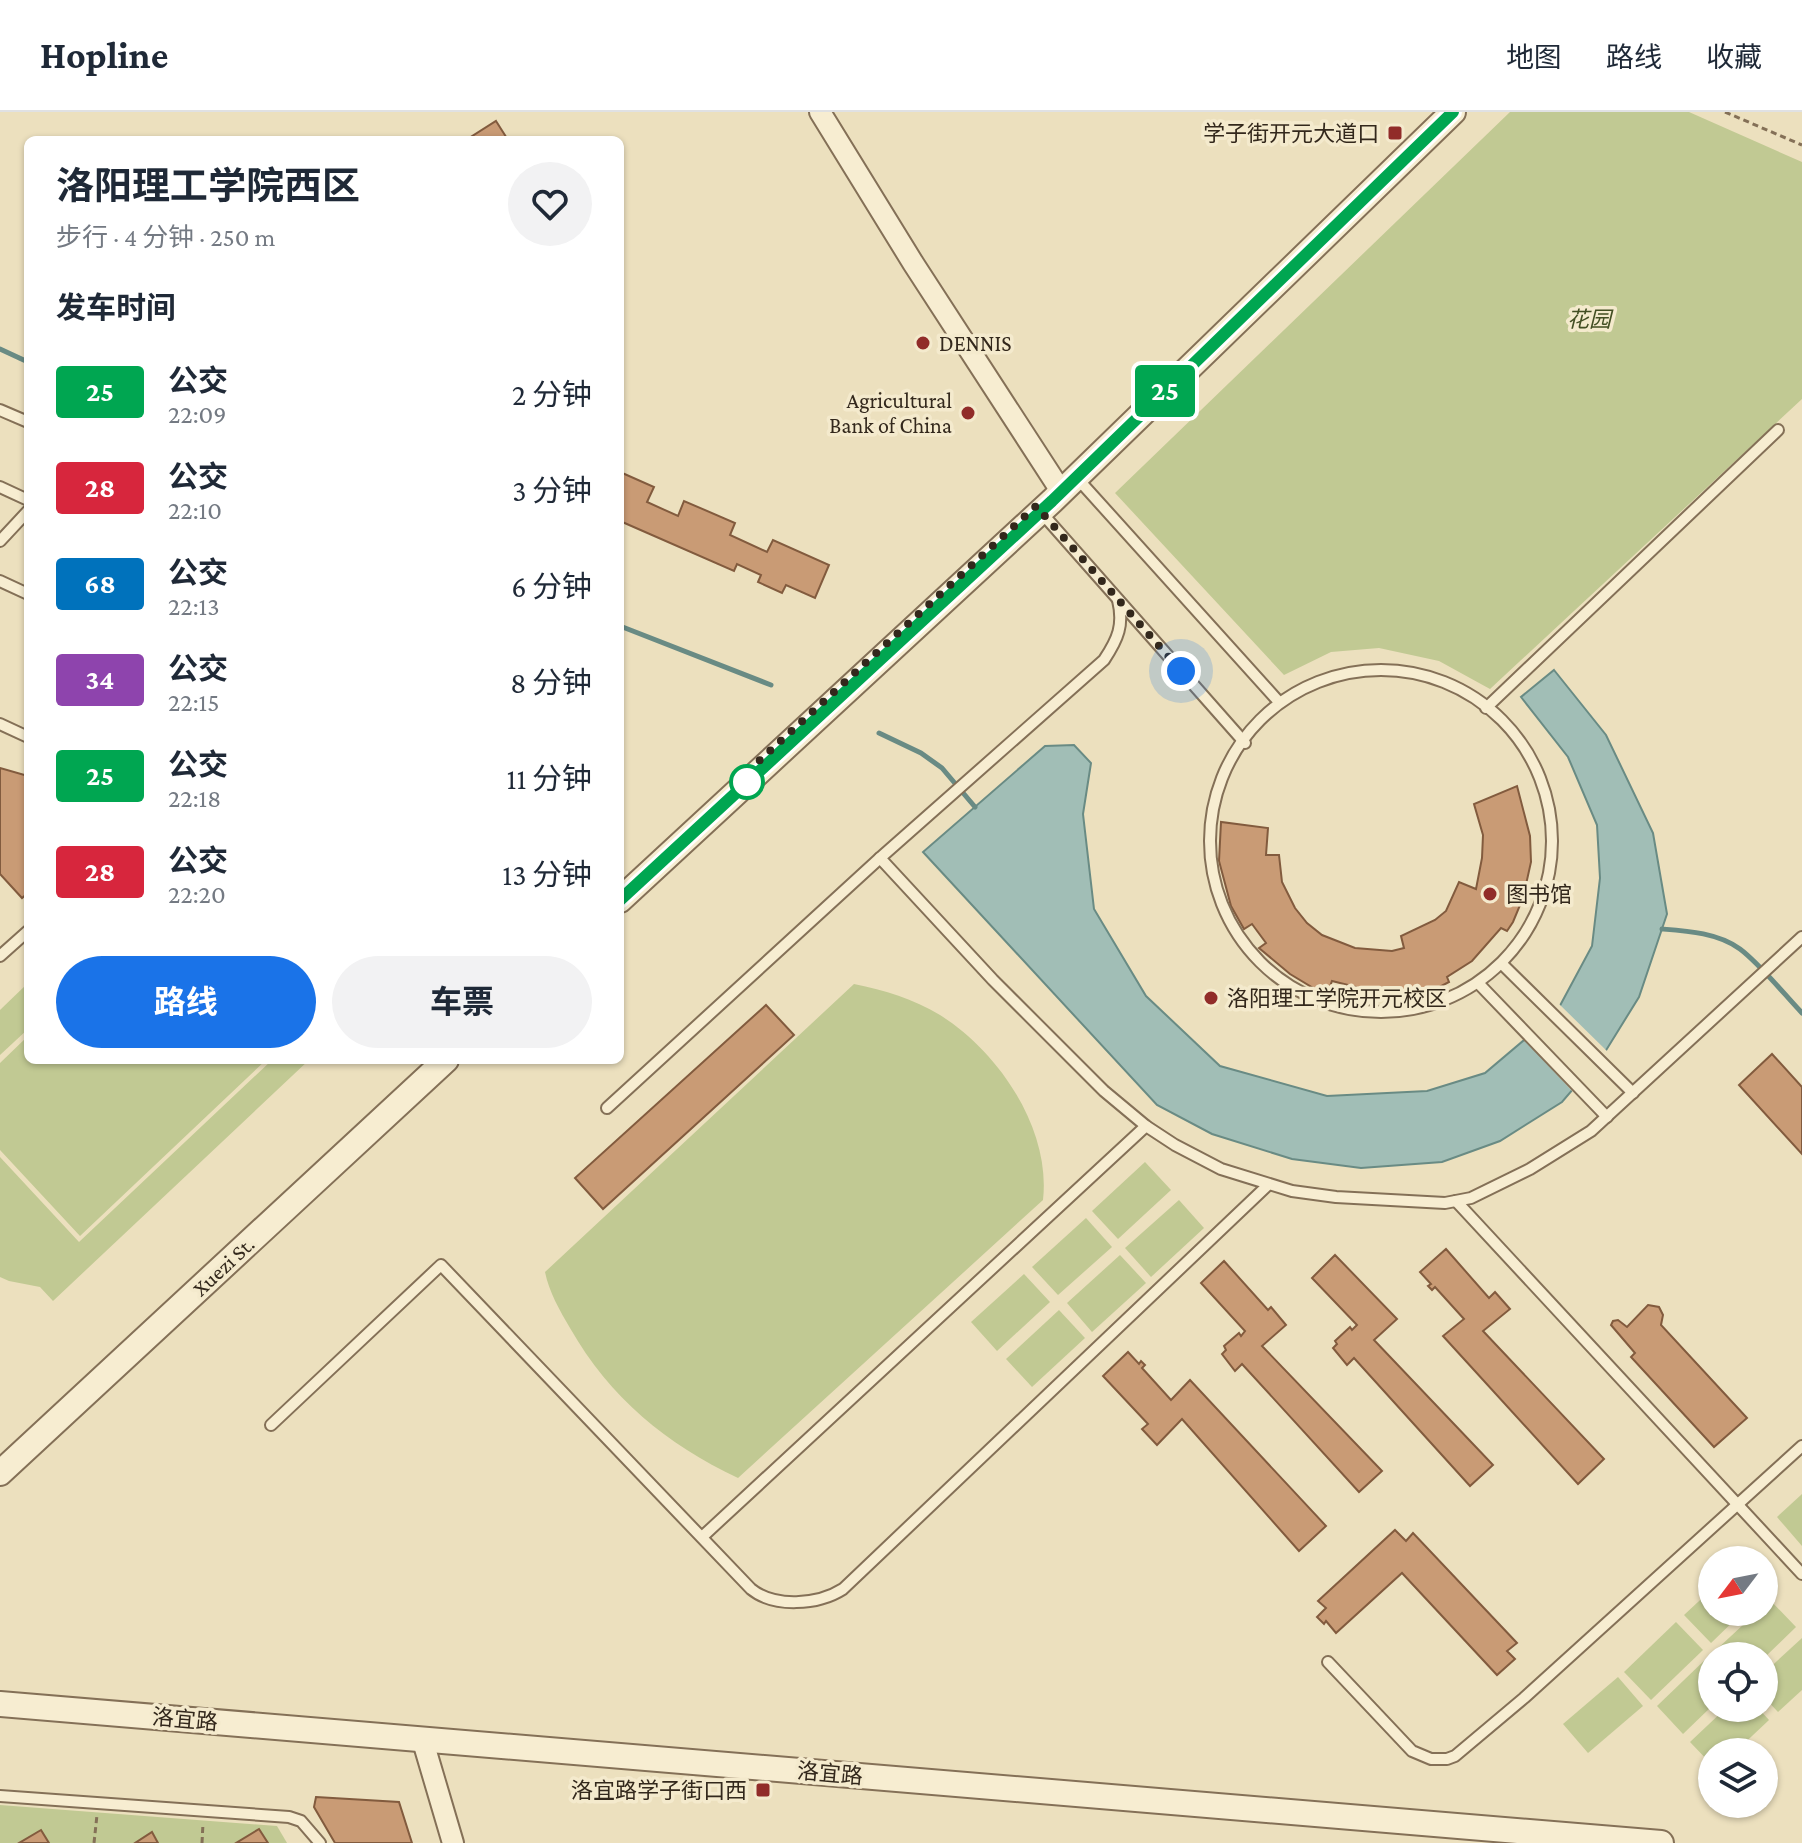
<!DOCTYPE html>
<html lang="zh">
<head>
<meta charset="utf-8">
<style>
	body { margin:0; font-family:"Crimson Pro","Noto Sans SC",serif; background:#f2f2f3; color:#1f2937; height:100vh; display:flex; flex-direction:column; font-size:30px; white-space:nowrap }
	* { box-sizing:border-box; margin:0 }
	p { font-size:26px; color:#747a83 }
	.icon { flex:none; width:44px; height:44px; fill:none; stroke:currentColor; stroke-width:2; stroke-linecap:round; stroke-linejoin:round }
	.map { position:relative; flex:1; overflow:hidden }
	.drawer { position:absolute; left:24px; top:24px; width:600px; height:928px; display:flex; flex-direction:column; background:#fff; border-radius:12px; box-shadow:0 2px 6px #0004 }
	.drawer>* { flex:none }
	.badge { padding:0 16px; border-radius:6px; font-size:28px; line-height:52px }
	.needle { width:52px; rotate:238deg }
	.buttons { position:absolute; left:1698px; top:1434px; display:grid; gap:16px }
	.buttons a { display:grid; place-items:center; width:80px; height:80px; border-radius:50%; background:#fff; box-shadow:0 2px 6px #0004; font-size:40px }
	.you { position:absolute; width:40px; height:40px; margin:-20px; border:6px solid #fff; border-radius:50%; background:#1a73e8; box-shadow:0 0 0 12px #1a73e833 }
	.map>.badge { position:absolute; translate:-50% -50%; box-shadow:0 0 0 4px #fff }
	h2 { padding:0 32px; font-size:30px; line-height:72px }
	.round { display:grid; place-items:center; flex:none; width:84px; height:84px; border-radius:42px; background:#f2f2f3 }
	.headline { display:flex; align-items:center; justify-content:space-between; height:136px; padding:0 32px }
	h1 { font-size:38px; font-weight:700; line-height:60px }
	.button { display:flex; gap:16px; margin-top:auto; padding:16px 32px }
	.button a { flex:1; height:92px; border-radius:48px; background:#1a73e8; color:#fff; font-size:32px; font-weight:700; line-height:92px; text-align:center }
	.button a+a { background:#f2f2f3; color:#1f2937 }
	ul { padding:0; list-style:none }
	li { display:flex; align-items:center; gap:24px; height:96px; padding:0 32px }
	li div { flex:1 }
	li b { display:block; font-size:30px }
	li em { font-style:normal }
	li .badge { min-width:88px; font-weight:700; text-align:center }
	header { display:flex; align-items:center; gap:48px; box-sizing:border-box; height:112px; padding:0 40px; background:#fff; border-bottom:2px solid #e0e1e3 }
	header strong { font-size:38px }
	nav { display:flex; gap:44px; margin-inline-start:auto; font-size:28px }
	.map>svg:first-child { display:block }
</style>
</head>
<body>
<header>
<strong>Hopline</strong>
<nav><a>地图</a><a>路线</a><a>收藏</a></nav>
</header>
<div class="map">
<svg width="1802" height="1731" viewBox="0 0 1802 1731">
	<rect width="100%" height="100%" fill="#ece0be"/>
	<!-- green -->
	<g fill="#c1c993">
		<polygon points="1510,0 1689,0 1802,50 1802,287 1490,577 1439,549 1379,536 1331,540 1284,563 1115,381"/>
		<polygon points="28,871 28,917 0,943 0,898"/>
		<path d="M854,872c31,6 59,15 86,31 59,37 111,114 103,185l-305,278c-72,-34 -128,-80 -168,-150 -10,-17 -21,-36 -25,-56z"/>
		<polygon points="28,924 28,948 266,948 80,1124 0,1038 0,951"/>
		<polygon points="272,948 309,948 53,1189 40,1175 9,1169 0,1165 0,1045 79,1130"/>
		<polygon points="1145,1050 1171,1078 1118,1127 1092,1099"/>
		<polygon points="1179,1088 1204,1116 1151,1165 1125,1136"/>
		<polygon points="1086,1106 1112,1135 1058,1183 1032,1155"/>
		<polygon points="1120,1143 1146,1171 1092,1220 1067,1191"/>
		<polygon points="1024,1162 1050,1190 997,1239 971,1210"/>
		<polygon points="1059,1198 1085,1226 1032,1275 1006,1247"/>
		<polygon points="1802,1382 1802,1434 1777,1405"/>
		<polygon points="1712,1477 1712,1500 1743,1500 1711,1531 1684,1503"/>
		<polygon points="1770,1488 1796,1515 1764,1546 1724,1544 1717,1537 1757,1500 1764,1500 1764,1493"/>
		<polygon points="1676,1510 1703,1538 1651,1588 1624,1560"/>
		<polygon points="1802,1526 1802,1578 1778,1600 1764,1585 1764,1561"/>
		<polygon points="1709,1544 1712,1547 1712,1594 1683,1622 1657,1594"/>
		<polygon points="1618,1565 1643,1594 1588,1641 1563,1612"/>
		<polygon points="1726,1596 1758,1596 1769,1608 1735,1640 1712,1640 1712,1653 1690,1630"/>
		<polygon points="0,1693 277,1714 287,1731 0,1731"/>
	</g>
	<!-- water -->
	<polygon fill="#a1beb6" stroke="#698b84" stroke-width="2" points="1554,558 1606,623 1653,721 1667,802 1639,885 1605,940 1562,990 1500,1029 1442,1050 1361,1056 1292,1047 1212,1022 1157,993 923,740 1045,634 1074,633 1091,651 1083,702 1094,797 1146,884 1220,954 1327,984 1427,979 1485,961 1556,901 1592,834 1600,766 1597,713 1568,645 1521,585"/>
	<!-- pier -->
	<polygon fill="#ece0be" points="1557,890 1609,941 1573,980 1523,926 1553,898"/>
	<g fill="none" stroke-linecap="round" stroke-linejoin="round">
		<!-- stream -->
		<g stroke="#698b84" stroke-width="5">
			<polyline points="0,237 28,250"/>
			<polyline points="620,514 771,573"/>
			<polyline points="879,621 921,641 942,656 975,695"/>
			<path d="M1662,817c26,2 56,4 78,20 20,15 44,45 62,64"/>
		</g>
	</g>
	<!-- building -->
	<g fill="#c99b75" stroke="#825b3e" stroke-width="2">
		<polygon points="496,9 508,28 466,28"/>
		<polygon points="620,360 654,375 647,390 678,404 684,389 735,411 730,423 767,440 773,428 829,453 815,486 786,473 782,481 758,470 761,463 737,452 734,459 620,409"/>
		<polygon points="0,656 28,664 28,781 22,786 0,762"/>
		<polygon points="1517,674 1530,724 1531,750 1523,786 1513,810 1507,819 1501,816 1472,849 1447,865 1449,870 1430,880 1396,887 1355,887 1356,875 1332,869 1327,883 1320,880 1290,862 1259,836 1266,831 1252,812 1244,817 1231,794 1219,749 1221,710 1268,716 1266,743 1279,743 1282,770 1295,796 1307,811 1322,823 1355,836 1392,839 1404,836 1401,824 1435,808 1446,799 1459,770 1476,777 1482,746 1483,723 1474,692"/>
		<polygon points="766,893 794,923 603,1097 575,1066"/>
		<polygon points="1772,942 1802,975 1802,1042 1739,973"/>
		<polygon points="1446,1137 1489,1186 1495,1180 1510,1197 1483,1219 1604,1347 1578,1372 1443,1224 1464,1207 1435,1175 1432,1178 1428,1174 1431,1172 1420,1160"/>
		<polygon points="1335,1143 1397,1207 1374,1228 1493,1353 1470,1374 1354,1246 1347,1253 1333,1236 1337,1232 1335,1229 1350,1215 1352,1218 1357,1213 1312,1166"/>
		<polygon points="1224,1149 1268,1198 1271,1195 1286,1213 1262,1234 1382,1359 1359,1380 1242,1252 1235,1259 1222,1242 1226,1238 1224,1234 1239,1221 1241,1224 1245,1219 1201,1171"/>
		<polygon points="1648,1193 1659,1195 1663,1203 1661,1213 1747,1306 1714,1335 1631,1245 1635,1241 1611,1213 1613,1209 1618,1208 1627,1215"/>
		<polygon points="1128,1240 1139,1252 1141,1249 1145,1253 1142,1256 1171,1288 1190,1268 1326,1414 1299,1439 1182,1307 1157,1333 1142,1317 1148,1312 1103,1264"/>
		<polygon points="1395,1418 1406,1429 1413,1421 1517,1531 1507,1539 1515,1547 1497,1563 1402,1461 1336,1521 1326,1509 1324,1512 1317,1505 1326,1496 1318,1489"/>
		<polygon points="316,1685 399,1690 412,1731 335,1731 314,1695"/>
		<polygon points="259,1717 268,1731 236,1731"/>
		<polygon points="41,1718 49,1731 19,1731"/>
		<polygon points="152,1720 158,1731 135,1731"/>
	</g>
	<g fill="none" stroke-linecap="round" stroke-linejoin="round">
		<defs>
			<g id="service">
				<polyline points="0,298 28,310"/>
				<polyline points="1077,366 1279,590"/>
				<polyline points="0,375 28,388"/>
				<polyline points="1040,399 1245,631"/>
				<polyline points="0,429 28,399"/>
				<polyline points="0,469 28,482"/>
				<circle cx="1381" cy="729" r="171"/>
				<polyline points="1486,596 1778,318"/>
				<polyline points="0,612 28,625"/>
				<polyline points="880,746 993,868 1104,979 1146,1014 1175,1033 1221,1057 1292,1079 1336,1085 1445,1091 1471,1086 1530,1057 1591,1019 1802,825"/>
				<polyline points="0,844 28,819"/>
				<polyline points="1503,853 1633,981"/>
				<polyline points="1480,873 1607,1005"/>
				<path d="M607,996l273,-250 224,-198c14,-21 20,-35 14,-60"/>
				<polyline points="1456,1089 1802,1462"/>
				<path d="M271,1313l170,-160 310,324c23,19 67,16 92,0l425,-404"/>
				<polyline points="702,1425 1146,1014"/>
				<polyline points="1328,1550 1412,1639 1431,1647 1447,1647 1455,1644 1524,1586 1802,1334"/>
				<polyline points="0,1684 289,1705 301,1709 320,1731"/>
			</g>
			<g id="minor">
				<polyline points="820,0 913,151 1061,379"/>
				<polyline points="422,1626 453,1731"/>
			</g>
			<g id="tertiary">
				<polyline points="620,788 1052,389 1453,0"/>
				<polyline points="0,1361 446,948"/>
				<polyline points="0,1592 1661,1731"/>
			</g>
		</defs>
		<!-- service casing -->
		<use href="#service" stroke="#847057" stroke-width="14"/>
		<!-- minor casing -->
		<use href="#minor" stroke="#847057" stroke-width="24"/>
		<!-- tertiary casing -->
		<use href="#tertiary" stroke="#847057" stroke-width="28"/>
		<!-- path -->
		<g stroke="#847057" stroke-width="3" stroke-dasharray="6 4" stroke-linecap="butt">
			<polyline points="1725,0 1802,33"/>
			<polyline points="94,1731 97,1703"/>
			<polyline points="202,1731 203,1711"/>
		</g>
		<!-- service -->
		<use href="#service" stroke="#f7edd1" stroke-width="10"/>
		<!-- minor -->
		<use href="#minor" stroke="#f7edd1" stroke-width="20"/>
		<!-- tertiary -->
		<use href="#tertiary" stroke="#f7edd1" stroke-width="24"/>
	</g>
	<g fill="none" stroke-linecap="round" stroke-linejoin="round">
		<defs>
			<polyline id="line" points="620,788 1052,389 1453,0"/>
		</defs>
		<!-- line casing -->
		<use href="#line" stroke="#fff" stroke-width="18"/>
		<!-- line -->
		<use href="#line" stroke="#00a651" stroke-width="12"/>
		<!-- walk -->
		<polyline stroke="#33281c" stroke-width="8" stroke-dasharray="0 14.4" points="747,670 736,670 1036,394 1181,559"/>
	</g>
	<!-- markers -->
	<g fill="#912c29" stroke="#f4eacd" stroke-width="3">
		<rect x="1387" y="13" width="16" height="16" rx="4"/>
		<circle cx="923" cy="231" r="8"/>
		<circle cx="968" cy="301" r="8"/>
		<circle cx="1490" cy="782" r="8"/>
		<circle cx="1211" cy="886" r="8"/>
		<rect x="755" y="1670" width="16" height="16" rx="4"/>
	</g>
	<circle fill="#fff" stroke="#00a651" stroke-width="4" cx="747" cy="670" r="16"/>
	<g text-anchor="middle" stroke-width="7" stroke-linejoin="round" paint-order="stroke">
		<!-- poi labels -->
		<g font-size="22" fill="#33281c" stroke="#f4eacd" text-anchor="end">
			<text x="1379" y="29">学子街开元大道口</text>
			<text x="939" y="239" text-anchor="start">DENNIS</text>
			<text x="952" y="296">Agricultural<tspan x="952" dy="25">Bank of China</tspan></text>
			<text x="1506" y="790" text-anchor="start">图书馆</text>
			<text x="1227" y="894" text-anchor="start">洛阳理工学院开元校区</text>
			<text x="747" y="1686">洛宜路学子街口西</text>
		</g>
		<!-- park labels -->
		<g font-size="22" font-style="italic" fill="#434f23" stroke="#f4eacd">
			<text x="1589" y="215">花园</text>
		</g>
		<!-- street labels -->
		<g font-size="22" fill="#33281c" stroke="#f4eacd">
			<text transform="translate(223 1154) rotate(-43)" y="8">Xuezi St.</text>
			<text transform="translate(185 1607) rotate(5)" y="8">洛宜路</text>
			<text transform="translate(830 1661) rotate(5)" y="8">洛宜路</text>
		</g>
	</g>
</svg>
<div class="buttons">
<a><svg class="needle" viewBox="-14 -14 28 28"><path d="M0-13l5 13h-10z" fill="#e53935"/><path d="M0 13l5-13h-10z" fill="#747a83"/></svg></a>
<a><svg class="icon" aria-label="locate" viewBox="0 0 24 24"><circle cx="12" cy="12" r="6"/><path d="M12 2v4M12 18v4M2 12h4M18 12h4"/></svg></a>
<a><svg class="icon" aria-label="layers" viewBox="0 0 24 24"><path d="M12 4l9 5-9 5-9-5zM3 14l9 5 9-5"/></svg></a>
</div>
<div class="you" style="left:1181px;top:559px"></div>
<b class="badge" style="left:1165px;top:279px;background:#00a651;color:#fff">25</b>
<section class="drawer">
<div class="headline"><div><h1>洛阳理工学院西区</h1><p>步行 · 4 分钟 · 250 m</p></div><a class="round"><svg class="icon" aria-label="heart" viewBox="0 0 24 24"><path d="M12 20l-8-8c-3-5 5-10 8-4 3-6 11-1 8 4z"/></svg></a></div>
<h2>发车时间</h2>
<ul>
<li><span class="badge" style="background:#00a651;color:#fff">25</span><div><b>公交</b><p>22:09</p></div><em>2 分钟</em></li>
<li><span class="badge" style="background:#d7263d;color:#fff">28</span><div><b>公交</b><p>22:10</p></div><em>3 分钟</em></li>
<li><span class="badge" style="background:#0072bc;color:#fff">68</span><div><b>公交</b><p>22:13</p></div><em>6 分钟</em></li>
<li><span class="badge" style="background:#8e44ad;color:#fff">34</span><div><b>公交</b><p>22:15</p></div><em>8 分钟</em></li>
<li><span class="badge" style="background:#00a651;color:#fff">25</span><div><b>公交</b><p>22:18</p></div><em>11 分钟</em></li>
<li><span class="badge" style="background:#d7263d;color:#fff">28</span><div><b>公交</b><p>22:20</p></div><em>13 分钟</em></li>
</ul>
<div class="button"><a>路线</a><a>车票</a></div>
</section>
</div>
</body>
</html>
